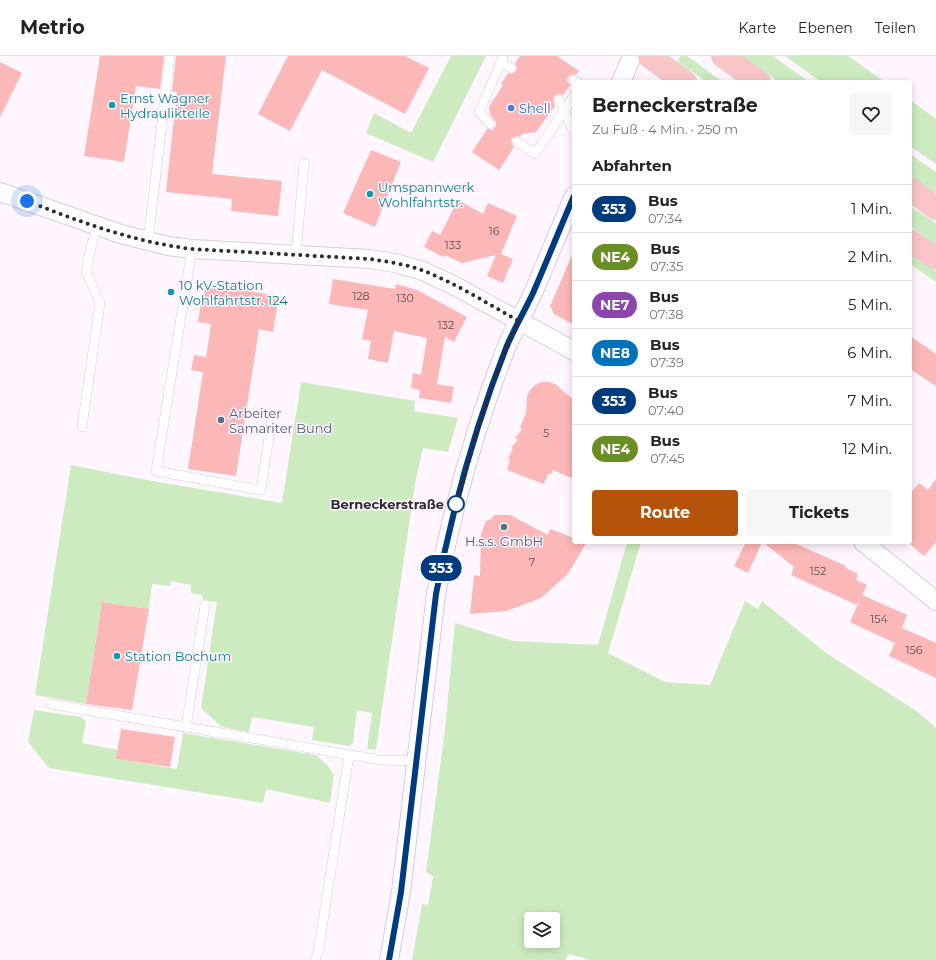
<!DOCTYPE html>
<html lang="de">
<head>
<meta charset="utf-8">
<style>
	body { margin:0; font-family:Montserrat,sans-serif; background:#f6f6f6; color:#222; height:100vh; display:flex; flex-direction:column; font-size:15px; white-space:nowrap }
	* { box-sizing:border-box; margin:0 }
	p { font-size:13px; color:#767676 }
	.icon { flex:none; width:22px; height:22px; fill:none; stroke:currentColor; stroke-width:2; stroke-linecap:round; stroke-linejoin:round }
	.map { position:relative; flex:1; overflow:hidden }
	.sheet { position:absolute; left:572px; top:24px; width:340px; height:464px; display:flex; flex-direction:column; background:#fff; border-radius:4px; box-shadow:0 2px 10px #0003 }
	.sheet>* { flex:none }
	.badge { padding:0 8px; border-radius:13px; font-size:14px; line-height:26px }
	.controls { position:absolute; left:524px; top:856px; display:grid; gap:8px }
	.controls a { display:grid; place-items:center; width:36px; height:36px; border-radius:4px; background:#fff; box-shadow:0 2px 10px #0003; font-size:20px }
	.you { position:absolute; width:20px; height:20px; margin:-10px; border:3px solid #fff; border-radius:50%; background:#1a73e8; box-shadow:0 0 0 6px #1a73e833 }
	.map>.badge { position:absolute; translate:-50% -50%; box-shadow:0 0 0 2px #fff }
	h2 { padding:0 20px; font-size:15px; line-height:36px }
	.round { display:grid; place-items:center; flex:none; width:42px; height:42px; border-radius:4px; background:#f6f6f6 }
	.headline { display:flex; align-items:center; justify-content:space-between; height:68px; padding:0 20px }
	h1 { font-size:19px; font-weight:700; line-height:30px }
	.button { display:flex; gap:8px; margin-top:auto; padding:8px 20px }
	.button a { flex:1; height:46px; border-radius:4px; background:#b45309; color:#fff; font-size:16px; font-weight:700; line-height:46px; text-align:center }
	.button a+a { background:#f6f6f6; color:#222 }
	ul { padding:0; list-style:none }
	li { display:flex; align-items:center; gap:12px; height:48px; padding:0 20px; border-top:1px solid #e0e0e0 }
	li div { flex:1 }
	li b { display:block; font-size:15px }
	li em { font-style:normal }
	li .badge { min-width:44px; font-weight:700; text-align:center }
	header { display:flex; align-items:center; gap:24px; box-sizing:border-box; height:56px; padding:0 20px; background:#fff; border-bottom:1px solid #e0e0e0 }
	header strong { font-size:19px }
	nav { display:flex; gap:22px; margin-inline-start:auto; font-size:14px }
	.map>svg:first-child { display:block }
</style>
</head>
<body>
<header>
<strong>Metrio</strong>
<nav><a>Karte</a><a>Ebenen</a><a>Teilen</a></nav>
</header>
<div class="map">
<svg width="936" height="904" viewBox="0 0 936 904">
	<rect width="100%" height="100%" fill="#fff6ff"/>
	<!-- green -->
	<g fill="#ccecbf" fill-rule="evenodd">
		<polygon points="451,0 486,0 433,106 366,77 374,57 411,77"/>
		<polygon points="681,0 687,0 723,26 707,26 677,5"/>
		<polygon points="743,0 773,0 809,26 779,26"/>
		<polygon points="785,0 848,0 885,26 821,26"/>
		<polygon points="910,44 936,63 936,108 910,90"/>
		<polygon points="910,98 936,116 936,138 910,120"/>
		<polygon points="910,150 936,167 936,188 910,170"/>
		<polygon points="910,197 936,215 936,226 910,208"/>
		<polygon points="301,326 415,345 414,355 458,362 448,396 423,392 415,428 376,694 367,693 372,657 357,654 353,687 349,690 312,684 314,671 252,661 249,676 222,671 201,652 217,546 203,544 202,539 191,537 191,529 171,525 170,530 152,528 149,553 102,546 86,648 35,639 71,409 147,424 282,447"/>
		<path d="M627,486h14l-33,111 57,29 45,3 35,-84 13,8 4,-8 64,52 92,59 18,16v232h-346l-21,-6 -4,6h-153l10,-56 6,1 5,-29 -7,-4 19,-143 10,-106 58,18 85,4zM531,863h22v22h-22z"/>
		<polygon points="34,654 81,661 86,666 82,687 118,694 117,703 177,713 183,677 316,699 327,709 334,719 330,747 266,733 263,747 49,712 28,686"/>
	</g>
	<!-- building -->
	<g fill="#fcb8b6">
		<polygon points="100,0 164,0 160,33 136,30 124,106 84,100"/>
		<polygon points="176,0 226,0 212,118 282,125 278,160 231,155 232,143 166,136 177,36 172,35"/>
		<polygon points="288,0 405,0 429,12 405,58 322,14 290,75 258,58"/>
		<polygon points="520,0 557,0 579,15 576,19 572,18 568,21 567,25 570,29 563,39 559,38 554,40 553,44 555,50 536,76 522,78 520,81 517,80 512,82 511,86 514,91 499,114 472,96 487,73 492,74 496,70 496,66 490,59 489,51 503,29 501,28 508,17 511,18 516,15 517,12 515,7"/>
		<polygon points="0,6 22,17 0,61"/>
		<polygon points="371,94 401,106 375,171 343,157"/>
		<polygon points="458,144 483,158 488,147 517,160 501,198 513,203 503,227 487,220 496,199 462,207 447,200 443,201 424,191 432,175 440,179"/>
		<polygon points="574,195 574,269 554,258 550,250"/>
		<polygon points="333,223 395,233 396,228 417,234 467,261 454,286 445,281 437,328 454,331 451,347 419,342 420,334 411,332 413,317 421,319 427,282 394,275 388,307 368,303 371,285 362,283 368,254 329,248"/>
		<polygon points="206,228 279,240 273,276 259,273 236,420 188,413 203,316 191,314 194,299 206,301 211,268 198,266 202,238 204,239"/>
		<polygon points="910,280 936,298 936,330 910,313"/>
		<polygon points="542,326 549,326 555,328 574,344 574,423 553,414 551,418 548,418 544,428 507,414 510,404 508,402 513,393 511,392 518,384 515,382 522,373 520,371 526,357 527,340 530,334 535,329"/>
		<polygon points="936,423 936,486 924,500 910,488 910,438 919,427 928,434"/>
		<polygon points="494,459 510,459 548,479 550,473 574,482 574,486 586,487 568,518 541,542 507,555 470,558 474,519 480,520 481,478 486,465 491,463"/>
		<polygon points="746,486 762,486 748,517 734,510"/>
		<polygon points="763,486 792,486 846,510 846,512 858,518 856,524 867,529 862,539 907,559 902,572 936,587 936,622 889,600 895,587 850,566 862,539 857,549 791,519 794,511"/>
		<polygon points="102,546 149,553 132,654 86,648"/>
		<polygon points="121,673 175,681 170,711 116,703"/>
	</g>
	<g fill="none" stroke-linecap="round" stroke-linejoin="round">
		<defs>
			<g id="service">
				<polyline points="503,1 501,6 511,12"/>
				<polyline points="573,24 577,26"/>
				<polyline points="559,44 574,76"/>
				<polyline points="490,68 479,56 501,6"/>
				<polyline points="517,86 535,98 574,40"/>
				<polyline points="148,185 170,0"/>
				<polyline points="192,193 156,415 261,434 272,360"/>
				<polyline points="296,199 304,107"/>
				<polyline points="82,371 100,247 86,215 91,191 97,171"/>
				<polyline points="50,648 375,703"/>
				<polyline points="186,671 205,549"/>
				<polyline points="380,704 417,705"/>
				<polyline points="315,904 318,897 349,699"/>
			</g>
			<g id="minor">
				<polyline points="621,26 632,0"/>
				<polyline points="0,136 121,178 168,190 192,193 370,203 395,207 423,215 455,230 574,295"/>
				<polyline points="863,486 936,545"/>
				<path d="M389,904l12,-68 35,-298c16,-84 39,-167 70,-246 8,-19 18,-36 27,-55 14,-32 27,-65 41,-97"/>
			</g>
			<g id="primary">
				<polyline points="649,0 685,26"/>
				<polyline points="723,0 759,26"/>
				<polyline points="910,133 936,152"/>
				<polyline points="910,185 936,202"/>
			</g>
		</defs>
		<!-- service casing -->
		<use href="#service" stroke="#ddc9dd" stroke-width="10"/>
		<!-- minor casing -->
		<use href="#minor" stroke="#ddc9dd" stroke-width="20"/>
		<!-- primary casing -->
		<use href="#primary" stroke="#dad8da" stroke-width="24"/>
		<!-- service -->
		<use href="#service" stroke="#fff" stroke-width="9"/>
		<!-- minor -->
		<use href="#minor" stroke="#fff" stroke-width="18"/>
		<!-- primary -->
		<use href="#primary" stroke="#fac5c6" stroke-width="22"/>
	</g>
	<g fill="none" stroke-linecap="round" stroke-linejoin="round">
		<defs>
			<path id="line" d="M389,904l12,-68 35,-298c16,-84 39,-167 70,-246 8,-19 18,-36 27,-55 14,-32 27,-65 41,-97"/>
		</defs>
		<!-- line casing -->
		<use href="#line" stroke="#fff" stroke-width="9"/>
		<!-- line -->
		<use href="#line" stroke="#003b80" stroke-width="6"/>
		<!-- walk -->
		<path stroke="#302830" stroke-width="4" stroke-dasharray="0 7.2" d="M27,145c53,21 107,41 165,48l178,10c18,3 37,5 54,12 33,13 64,33 95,50 -29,60 -46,123 -63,187v-4"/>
	</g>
	<!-- markers -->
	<g fill="#0f9aa8" stroke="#fff6ff" stroke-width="1.5">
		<circle cx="112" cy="49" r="4"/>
		<circle cx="370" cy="138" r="4"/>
		<circle cx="171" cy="236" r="4"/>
		<circle cx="117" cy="600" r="4"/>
	</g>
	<circle fill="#3f7fe0" stroke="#fff6ff" stroke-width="1.5" cx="511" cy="52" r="4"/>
	<g fill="#5c6f8a" stroke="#fff6ff" stroke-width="1.5">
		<circle cx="221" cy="364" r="4"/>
		<circle cx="504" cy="471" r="4"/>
	</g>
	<circle fill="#fff" stroke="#003b80" stroke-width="2" cx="456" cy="448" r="8"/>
	<g text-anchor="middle" stroke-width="3" stroke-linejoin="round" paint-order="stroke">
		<!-- number labels -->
		<g font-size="11" fill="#634c52">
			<text x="494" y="179">16</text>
			<text x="453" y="193">133</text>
			<text x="361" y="244">128</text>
			<text x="405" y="246">130</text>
			<text x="446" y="273">132</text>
			<text x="546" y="381">5</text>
			<text x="532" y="510">7</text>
			<text x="818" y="519">152</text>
			<text x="879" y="567">154</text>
			<text x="914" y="598">156</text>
		</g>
		<!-- culture labels -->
		<g font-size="13" fill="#0d838f" stroke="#fff6ff" text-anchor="start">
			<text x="120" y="47">Ernst Wagner<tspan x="120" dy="15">Hydraulikteile</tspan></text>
			<text x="378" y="136">Umspannwerk<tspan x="378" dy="15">Wohlfahrtstr.</tspan></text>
			<text x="179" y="234">10 kV-Station<tspan x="179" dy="15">Wohlfahrtstr. 124</tspan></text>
			<text x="125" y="605">Station Bochum</text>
		</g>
		<!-- shop labels -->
		<g font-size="13" fill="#366cbe" stroke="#fff6ff" text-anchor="start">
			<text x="519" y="57">Shell</text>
		</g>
		<!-- service labels -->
		<g font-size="13" fill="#4e5e75" stroke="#fff6ff" text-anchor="start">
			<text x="229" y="362">Arbeiter<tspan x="229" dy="15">Samariter Bund</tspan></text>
			<text x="504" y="490" text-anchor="middle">H.s.s. GmbH</text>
		</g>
		<!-- stop labels -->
		<g font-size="13" font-weight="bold" fill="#302830" stroke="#fff6ff" text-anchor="end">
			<text x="444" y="453">Berneckerstraße</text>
		</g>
	</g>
</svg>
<div class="controls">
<a><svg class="icon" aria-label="layers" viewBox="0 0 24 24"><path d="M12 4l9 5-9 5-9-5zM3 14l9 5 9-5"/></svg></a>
</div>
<div class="you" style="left:27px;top:145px"></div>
<b class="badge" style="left:441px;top:512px;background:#003b80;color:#fff">353</b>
<section class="sheet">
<div class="headline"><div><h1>Berneckerstraße</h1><p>Zu Fuß · 4 Min. · 250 m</p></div><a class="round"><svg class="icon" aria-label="heart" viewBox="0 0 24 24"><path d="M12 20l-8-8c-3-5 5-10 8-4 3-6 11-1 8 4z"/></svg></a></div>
<h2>Abfahrten</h2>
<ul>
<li><span class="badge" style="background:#003b80;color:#fff">353</span><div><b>Bus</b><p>07:34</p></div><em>1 Min.</em></li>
<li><span class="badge" style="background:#6b8e23;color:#fff">NE4</span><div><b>Bus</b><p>07:35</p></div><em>2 Min.</em></li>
<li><span class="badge" style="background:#8e44ad;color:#fff">NE7</span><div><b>Bus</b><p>07:38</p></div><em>5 Min.</em></li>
<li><span class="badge" style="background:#0072bc;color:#fff">NE8</span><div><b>Bus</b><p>07:39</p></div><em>6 Min.</em></li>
<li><span class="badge" style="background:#003b80;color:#fff">353</span><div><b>Bus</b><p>07:40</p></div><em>7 Min.</em></li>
<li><span class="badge" style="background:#6b8e23;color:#fff">NE4</span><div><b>Bus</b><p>07:45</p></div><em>12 Min.</em></li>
</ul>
<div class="button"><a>Route</a><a>Tickets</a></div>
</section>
</div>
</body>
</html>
